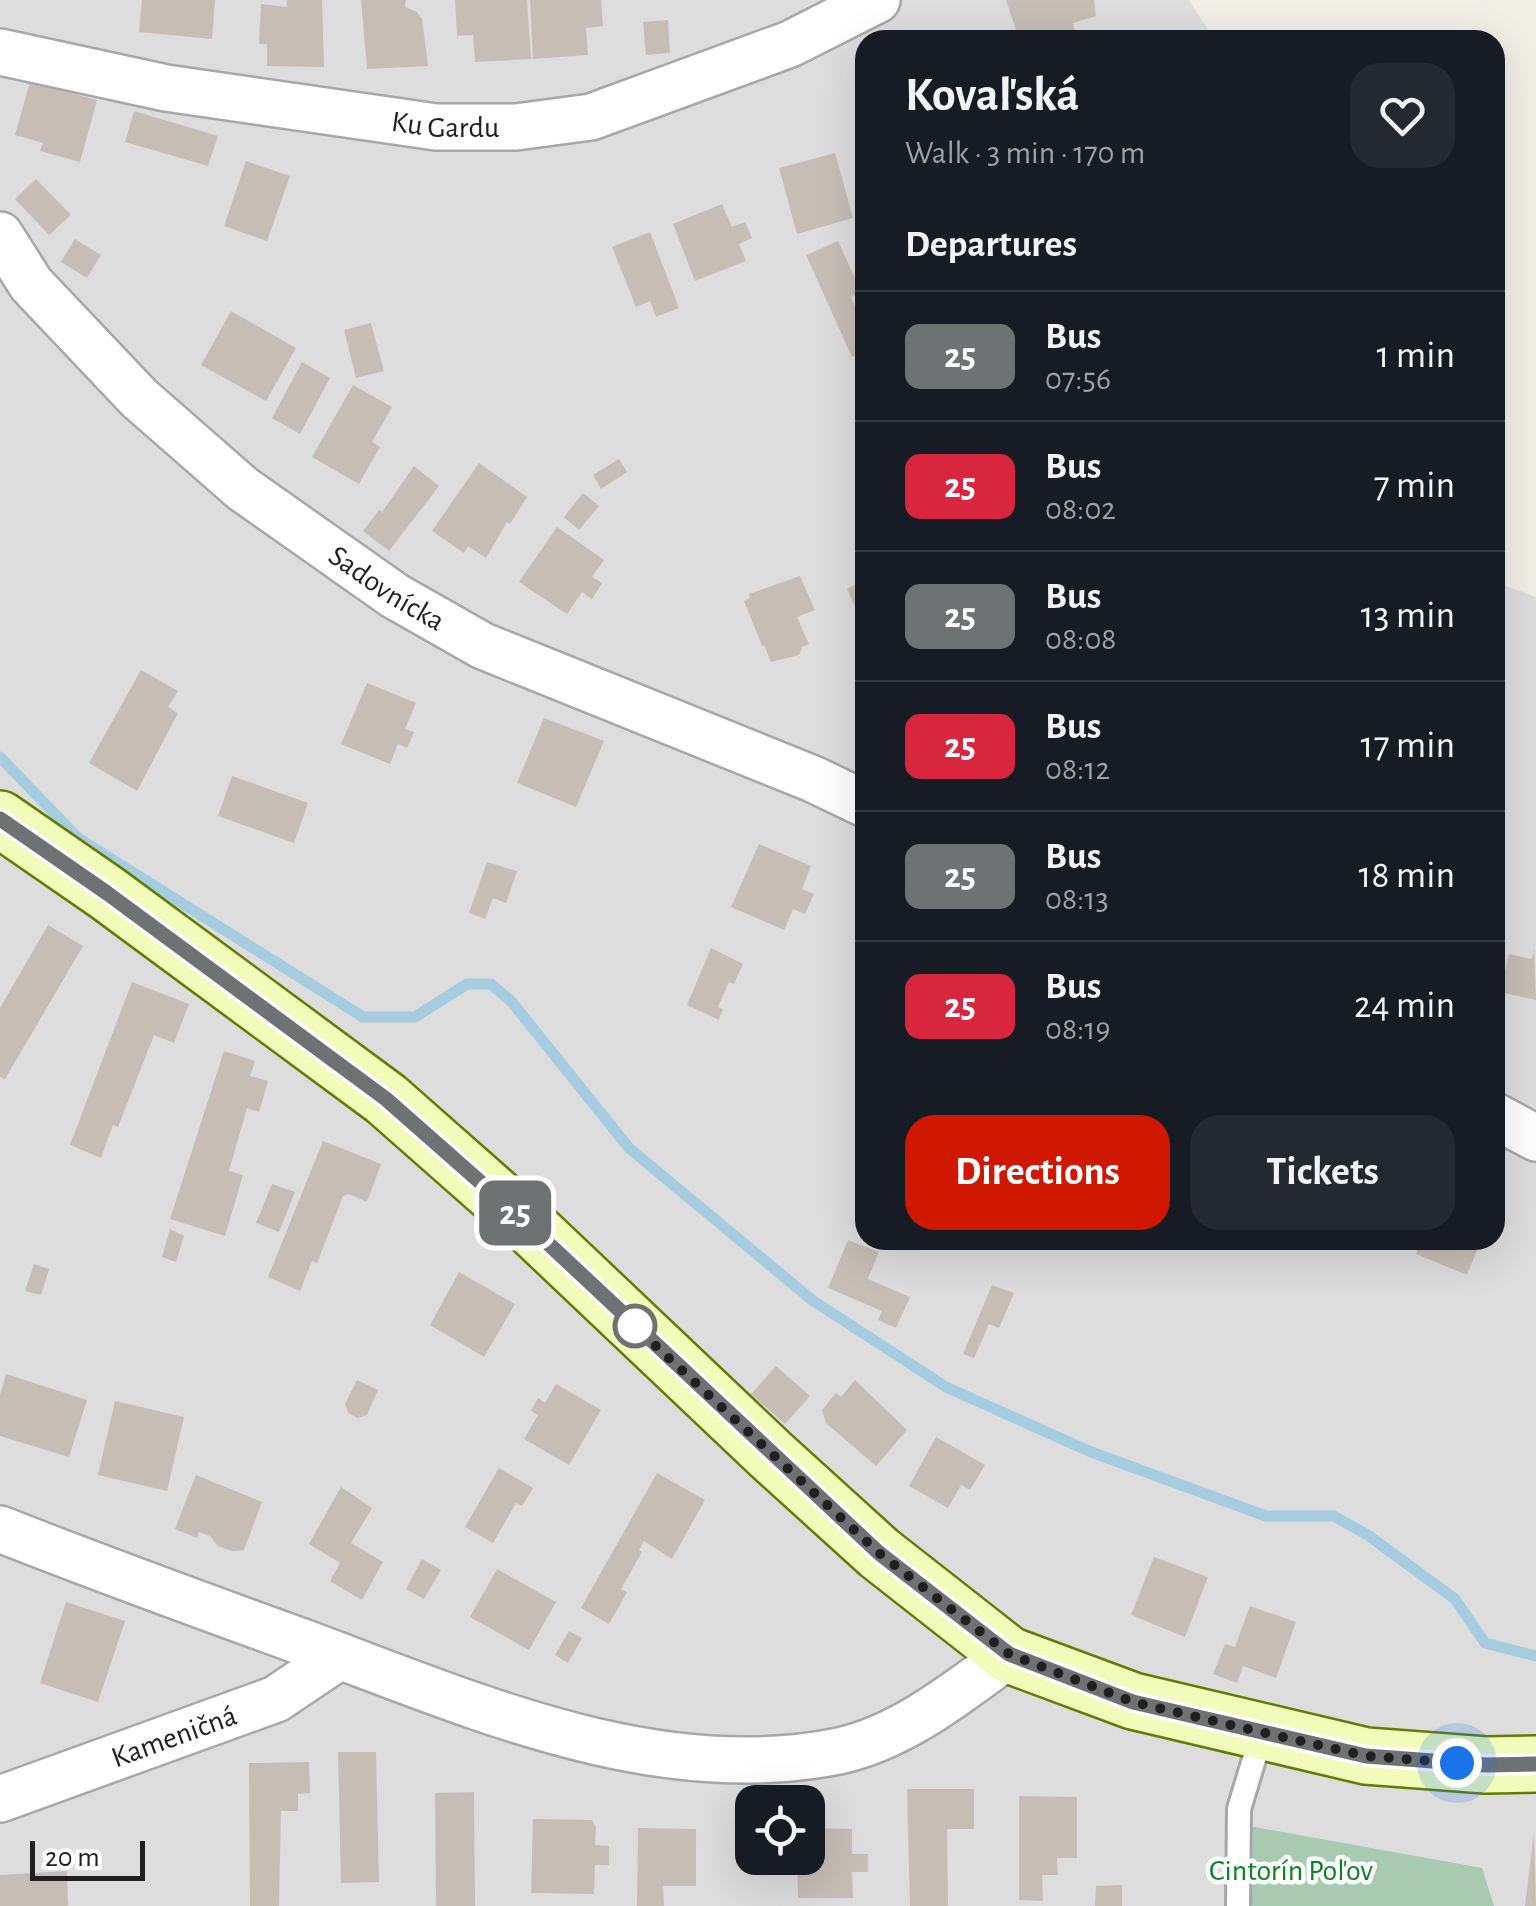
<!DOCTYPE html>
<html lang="en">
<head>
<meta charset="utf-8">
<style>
	body { margin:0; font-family:"Alegreya Sans",sans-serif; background:#242831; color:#f1f3f6; height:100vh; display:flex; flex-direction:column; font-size:38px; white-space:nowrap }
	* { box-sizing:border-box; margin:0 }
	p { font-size:32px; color:#9ea1a6 }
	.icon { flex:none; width:55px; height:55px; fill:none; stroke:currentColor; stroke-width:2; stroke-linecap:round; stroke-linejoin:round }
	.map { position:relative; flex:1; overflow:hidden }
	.drawer { position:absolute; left:855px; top:30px; width:650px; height:1220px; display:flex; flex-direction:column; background:#171b24; border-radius:30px; box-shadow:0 10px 40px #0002 }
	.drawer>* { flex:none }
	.badge { padding:0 20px; border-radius:15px; font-size:35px; line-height:65px }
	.fabs { position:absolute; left:735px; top:1785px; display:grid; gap:20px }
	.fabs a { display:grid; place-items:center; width:90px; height:90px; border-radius:20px; background:#171b24; box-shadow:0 10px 40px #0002; font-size:50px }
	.scale { position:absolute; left:30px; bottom:25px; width:115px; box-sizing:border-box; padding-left:10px; border:5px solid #202020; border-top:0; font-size:28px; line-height:35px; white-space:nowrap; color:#202020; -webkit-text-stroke:8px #fff; paint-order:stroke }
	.you { position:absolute; width:50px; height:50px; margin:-25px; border:8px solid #fff; border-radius:50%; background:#1a73e8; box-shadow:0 0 0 15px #1a73e833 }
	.map>.badge { position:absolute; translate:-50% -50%; box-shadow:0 0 0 5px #fff }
	h2 { padding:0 50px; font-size:38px; line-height:90px }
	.round { display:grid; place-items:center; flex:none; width:105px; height:105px; border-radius:30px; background:#242831 }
	.summary { display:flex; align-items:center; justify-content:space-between; height:170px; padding:0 50px }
	h1 { font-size:48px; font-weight:700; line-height:75px }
	.primary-button { display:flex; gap:20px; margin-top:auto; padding:20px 50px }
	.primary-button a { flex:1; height:115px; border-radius:30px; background:#d01700; color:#fff; font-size:40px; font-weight:700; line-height:115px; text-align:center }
	.primary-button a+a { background:#242831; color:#f1f3f6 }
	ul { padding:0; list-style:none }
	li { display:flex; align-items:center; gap:30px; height:130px; padding:0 50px; border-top:2px solid #363941 }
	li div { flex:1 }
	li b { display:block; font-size:38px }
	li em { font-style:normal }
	li .badge { min-width:110px; font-weight:700; text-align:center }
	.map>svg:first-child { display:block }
</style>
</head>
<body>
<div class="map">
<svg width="1536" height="1906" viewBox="0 0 1536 1906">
	<rect width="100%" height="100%" fill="#f1eee6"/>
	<!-- residential -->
	<path fill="#dedddd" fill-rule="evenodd" d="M0,0h1189l26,40h-350v1200h630v-658l41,15v1309h-1536zM752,1802h56v56h-56z"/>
	<!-- cemetery -->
	<polygon fill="#a7cab0" points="1249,1826 1482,1868 1494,1906 1251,1906"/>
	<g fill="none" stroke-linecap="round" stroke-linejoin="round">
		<!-- stream -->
		<polyline stroke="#a6ccdf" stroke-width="11" points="0,757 78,838 363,1017 415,1017 467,984 491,984 511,1001 629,1148 812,1300 946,1387 1091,1452 1266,1516 1334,1516 1369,1536 1455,1599 1485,1643 1536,1656"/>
	</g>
	<!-- building -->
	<g fill="#c6beb5">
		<polygon points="142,0 215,0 212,39 139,32"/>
		<polygon points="287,0 322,0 324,67 267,66 267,44 259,44 261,4 287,7"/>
		<polygon points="361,0 406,0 405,7 417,12 422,19 428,66 367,69"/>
		<polygon points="455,0 527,0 531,59 475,62 473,35 457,36"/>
		<polygon points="530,0 601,0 603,26 586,28 588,55 533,59"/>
		<polygon points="1006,0 1094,0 1096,16 1073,23 1076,35 1051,40 1044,40 1042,34 1019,39"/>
		<polygon points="668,20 670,53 646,55 643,22"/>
		<polygon points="30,82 97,100 80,162 40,151 43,143 15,135"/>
		<polygon points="134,111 218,136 208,166 125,142"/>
		<polygon points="835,153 853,218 797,234 779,168"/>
		<polygon points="246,161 290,176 267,241 224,226"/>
		<polygon points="36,179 71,215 49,235 15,199"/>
		<polygon points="722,204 732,227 745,222 752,238 739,244 746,261 695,281 673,224"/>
		<polygon points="650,232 679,308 656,317 650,301 636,307 612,247"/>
		<polygon points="75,239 101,255 87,278 61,262"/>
		<polygon points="838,241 861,292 851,297 865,331 865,351 852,357 806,255"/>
		<polygon points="231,311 296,348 266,401 201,365"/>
		<polygon points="371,323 384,371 356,378 344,330"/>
		<polygon points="302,362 330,378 300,434 272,418"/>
		<polygon points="353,385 392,407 372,442 380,447 359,484 312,457"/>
		<polygon points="619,459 627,472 601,489 593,475"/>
		<polygon points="479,463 527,497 510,524 507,522 486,558 468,546 464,553 432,531"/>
		<polygon points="414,466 439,486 389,551 363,531 379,510 382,512"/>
		<polygon points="583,493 599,506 579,530 564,517"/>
		<polygon points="557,527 604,560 592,577 602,583 592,599 582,592 567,614 519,582"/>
		<polygon points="800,576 815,610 797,617 809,644 802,647 799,655 771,662 764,645 762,646 744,601 750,598 749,594"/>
		<polygon points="865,580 865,629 847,589"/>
		<polygon points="141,670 178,691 168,707 178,713 137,791 89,763"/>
		<polygon points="367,683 416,703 405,729 414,732 407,748 398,744 390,764 341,744"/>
		<polygon points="544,718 604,741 576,807 517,783"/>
		<polygon points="232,776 308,803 294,843 218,816"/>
		<polygon points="759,844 811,866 802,889 814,894 805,914 793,909 784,930 731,907"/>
		<polygon points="487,862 517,871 506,903 493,898 485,919 469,913"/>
		<polygon points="48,925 83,946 5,1079 0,1077 0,1008"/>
		<polygon points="711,948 743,964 734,984 729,982 718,1007 723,1009 719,1020 687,1005"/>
		<polygon points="1534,948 1536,1000 1500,992 1509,954 1532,959"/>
		<polygon points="132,982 189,1004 174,1043 154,1035 118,1127 113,1125 101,1158 70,1145"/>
		<polygon points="224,1051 255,1061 250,1076 268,1081 259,1112 247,1108 229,1171 243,1175 225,1236 170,1219"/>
		<polygon points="323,1141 381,1164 367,1202 349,1194 343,1196 317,1263 312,1261 300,1291 268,1277"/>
		<polygon points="272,1184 295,1192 279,1232 256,1223"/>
		<polygon points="170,1229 184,1236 176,1262 162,1257"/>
		<polygon points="848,1240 879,1252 868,1279 910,1297 896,1328 878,1320 882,1311 828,1288"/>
		<polygon points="1421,1240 1481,1240 1467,1275 1416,1254"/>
		<polygon points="34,1264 49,1269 41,1295 25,1291"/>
		<polygon points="459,1272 515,1304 484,1357 430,1325"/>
		<polygon points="992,1285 1014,1293 999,1328 989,1324 974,1358 963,1354"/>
		<polygon points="776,1366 810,1396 785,1424 751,1394"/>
		<polygon points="6,1374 87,1400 69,1457 0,1436 0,1395"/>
		<polygon points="357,1380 378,1390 367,1415 358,1418 348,1413 345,1404"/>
		<polygon points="855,1380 907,1430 876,1466 826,1423 822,1410 836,1393 841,1397"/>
		<polygon points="556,1384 601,1410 569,1465 524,1439 538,1415 531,1411 538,1398 545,1403"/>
		<polygon points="115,1401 184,1417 167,1491 98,1475"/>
		<polygon points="936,1437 985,1465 970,1490 961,1485 948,1508 909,1486"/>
		<polygon points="499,1468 533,1488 522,1506 516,1503 493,1543 465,1527"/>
		<polygon points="657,1473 705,1500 672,1559 644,1541 639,1550 642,1552 621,1589 627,1592 609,1624 581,1608"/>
		<polygon points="196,1475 262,1502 244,1550 232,1551 218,1546 210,1536 199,1532 197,1538 175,1529"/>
		<polygon points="341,1487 372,1508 351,1543 383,1562 362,1600 330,1581 340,1563 309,1544"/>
		<polygon points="1154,1557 1208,1577 1185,1637 1131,1615"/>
		<polygon points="422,1559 441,1570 424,1599 406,1589"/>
		<polygon points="497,1569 556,1602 529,1650 470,1617"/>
		<polygon points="66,1602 125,1621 98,1702 40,1683"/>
		<polygon points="1250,1606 1296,1622 1276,1678 1243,1666 1237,1683 1213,1674 1225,1644 1235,1647"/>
		<polygon points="569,1631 582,1638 568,1663 555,1655"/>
		<polygon points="338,1752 376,1752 379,1882 341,1883"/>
		<polygon points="309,1762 310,1793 298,1794 298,1811 281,1811 279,1906 250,1906 249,1763"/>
		<polygon points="907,1789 974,1789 974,1829 947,1829 948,1906 910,1906"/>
		<polygon points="474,1792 475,1906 436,1906 435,1793"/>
		<polygon points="1019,1796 1077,1797 1077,1858 1057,1858 1058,1875 1042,1875 1043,1901 1019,1900"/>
		<polygon points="533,1819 592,1820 596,1827 595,1845 609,1846 609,1865 595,1865 594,1894 531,1893"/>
		<polygon points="638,1828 696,1829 696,1886 663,1886 664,1906 637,1906"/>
		<polygon points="808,1828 852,1829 852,1854 868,1854 868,1872 852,1872 853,1898 798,1898 797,1858 808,1858"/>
		<polygon points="1534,1833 1536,1906 1525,1906"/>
		<polygon points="67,1871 68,1906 0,1906 0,1875"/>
		<polygon points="1122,1885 1122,1906 1095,1906 1096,1886"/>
	</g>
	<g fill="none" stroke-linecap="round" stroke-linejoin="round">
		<defs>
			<polyline id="lane" points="1238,1906 1239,1809 1262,1733"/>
			<g id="street">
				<path id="s1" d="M0,52l166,36 270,39h80l75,-10 199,-73 87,-44"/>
				<path id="s2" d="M0,235l31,49 108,114 104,91 152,107 88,50 330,133 52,25"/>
				<polyline points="1495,1116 1536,1138"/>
				<path d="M0,1529c101,40 203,77 305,114 167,62 352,145 534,108 64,-14 119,-59 170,-96"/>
				<path id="s3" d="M0,1799l276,-100 64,-43"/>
			</g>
			<polyline id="secondary" points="0,819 107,893 386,1099 521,1218 771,1455 879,1553 1009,1655 1133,1701 1366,1756 1486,1765 1536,1764"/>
		</defs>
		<!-- lane casing -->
		<use href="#lane" stroke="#a7a7a7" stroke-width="28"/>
		<!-- street casing -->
		<use href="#street" stroke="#a7a7a7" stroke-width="50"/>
		<!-- secondary casing -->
		<use href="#secondary" stroke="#617c02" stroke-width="60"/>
		<!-- lane -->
		<use href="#lane" stroke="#fff" stroke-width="22"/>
		<!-- street -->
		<use href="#street" stroke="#fff" stroke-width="45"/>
		<!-- secondary -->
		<use href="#secondary" stroke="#f1fbba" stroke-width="55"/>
	</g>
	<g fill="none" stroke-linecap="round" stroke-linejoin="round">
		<defs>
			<polyline id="line" points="0,819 107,893 386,1099 521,1218 879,1553 1009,1654 1133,1702 1366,1756 1486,1765 1536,1764"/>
		</defs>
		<!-- line casing -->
		<use href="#line" stroke="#fff" stroke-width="22"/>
		<!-- line -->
		<use href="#line" stroke="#6f7273" stroke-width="15"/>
		<!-- walk -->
		<polyline stroke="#202020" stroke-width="10" stroke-dasharray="0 18" points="635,1326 632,1324 879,1553 1009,1654 1133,1702 1235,1726 1366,1756 1457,1763"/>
	</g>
	<!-- markers -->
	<circle fill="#fff" stroke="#6f7273" stroke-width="5" cx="635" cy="1326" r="20"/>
	<g text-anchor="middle" stroke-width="9" stroke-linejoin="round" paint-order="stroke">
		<!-- street labels -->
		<g font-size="30" fill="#202020" stroke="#fff">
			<text dy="10" stroke="none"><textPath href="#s1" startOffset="452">Ku Gardu</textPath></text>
			<text dy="10" stroke="none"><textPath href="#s2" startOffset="528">Sadovnícka</textPath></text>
			<text dy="10" stroke="none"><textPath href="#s3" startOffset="185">Kameničná</textPath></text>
		</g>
		<!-- park labels -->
		<g font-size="30" fill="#098321" stroke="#fff">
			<text x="1291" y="1880">Cintorín Poľov</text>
		</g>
	</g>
</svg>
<div class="fabs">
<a><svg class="icon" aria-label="locate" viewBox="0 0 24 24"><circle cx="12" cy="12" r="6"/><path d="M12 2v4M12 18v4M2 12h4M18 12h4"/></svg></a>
</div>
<div class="scale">20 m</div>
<div class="you" style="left:1457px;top:1763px"></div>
<b class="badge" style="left:515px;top:1213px;background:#6f7273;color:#fff">25</b>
<section class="drawer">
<div class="summary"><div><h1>Kovaľská</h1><p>Walk · 3 min · 170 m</p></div><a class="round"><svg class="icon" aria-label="heart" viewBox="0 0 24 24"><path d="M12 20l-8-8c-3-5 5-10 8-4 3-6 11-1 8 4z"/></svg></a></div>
<h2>Departures</h2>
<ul>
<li><span class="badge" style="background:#6f7273;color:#fff">25</span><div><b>Bus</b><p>07:56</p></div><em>1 min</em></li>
<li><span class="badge" style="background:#d7263d;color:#fff">25</span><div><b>Bus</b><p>08:02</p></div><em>7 min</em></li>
<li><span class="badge" style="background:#6f7273;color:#fff">25</span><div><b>Bus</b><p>08:08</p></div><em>13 min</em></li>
<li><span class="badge" style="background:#d7263d;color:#fff">25</span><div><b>Bus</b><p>08:12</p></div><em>17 min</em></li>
<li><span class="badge" style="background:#6f7273;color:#fff">25</span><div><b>Bus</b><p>08:13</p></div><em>18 min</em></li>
<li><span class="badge" style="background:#d7263d;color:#fff">25</span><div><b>Bus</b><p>08:19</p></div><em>24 min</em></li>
</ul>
<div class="primary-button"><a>Directions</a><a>Tickets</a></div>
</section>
</div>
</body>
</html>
